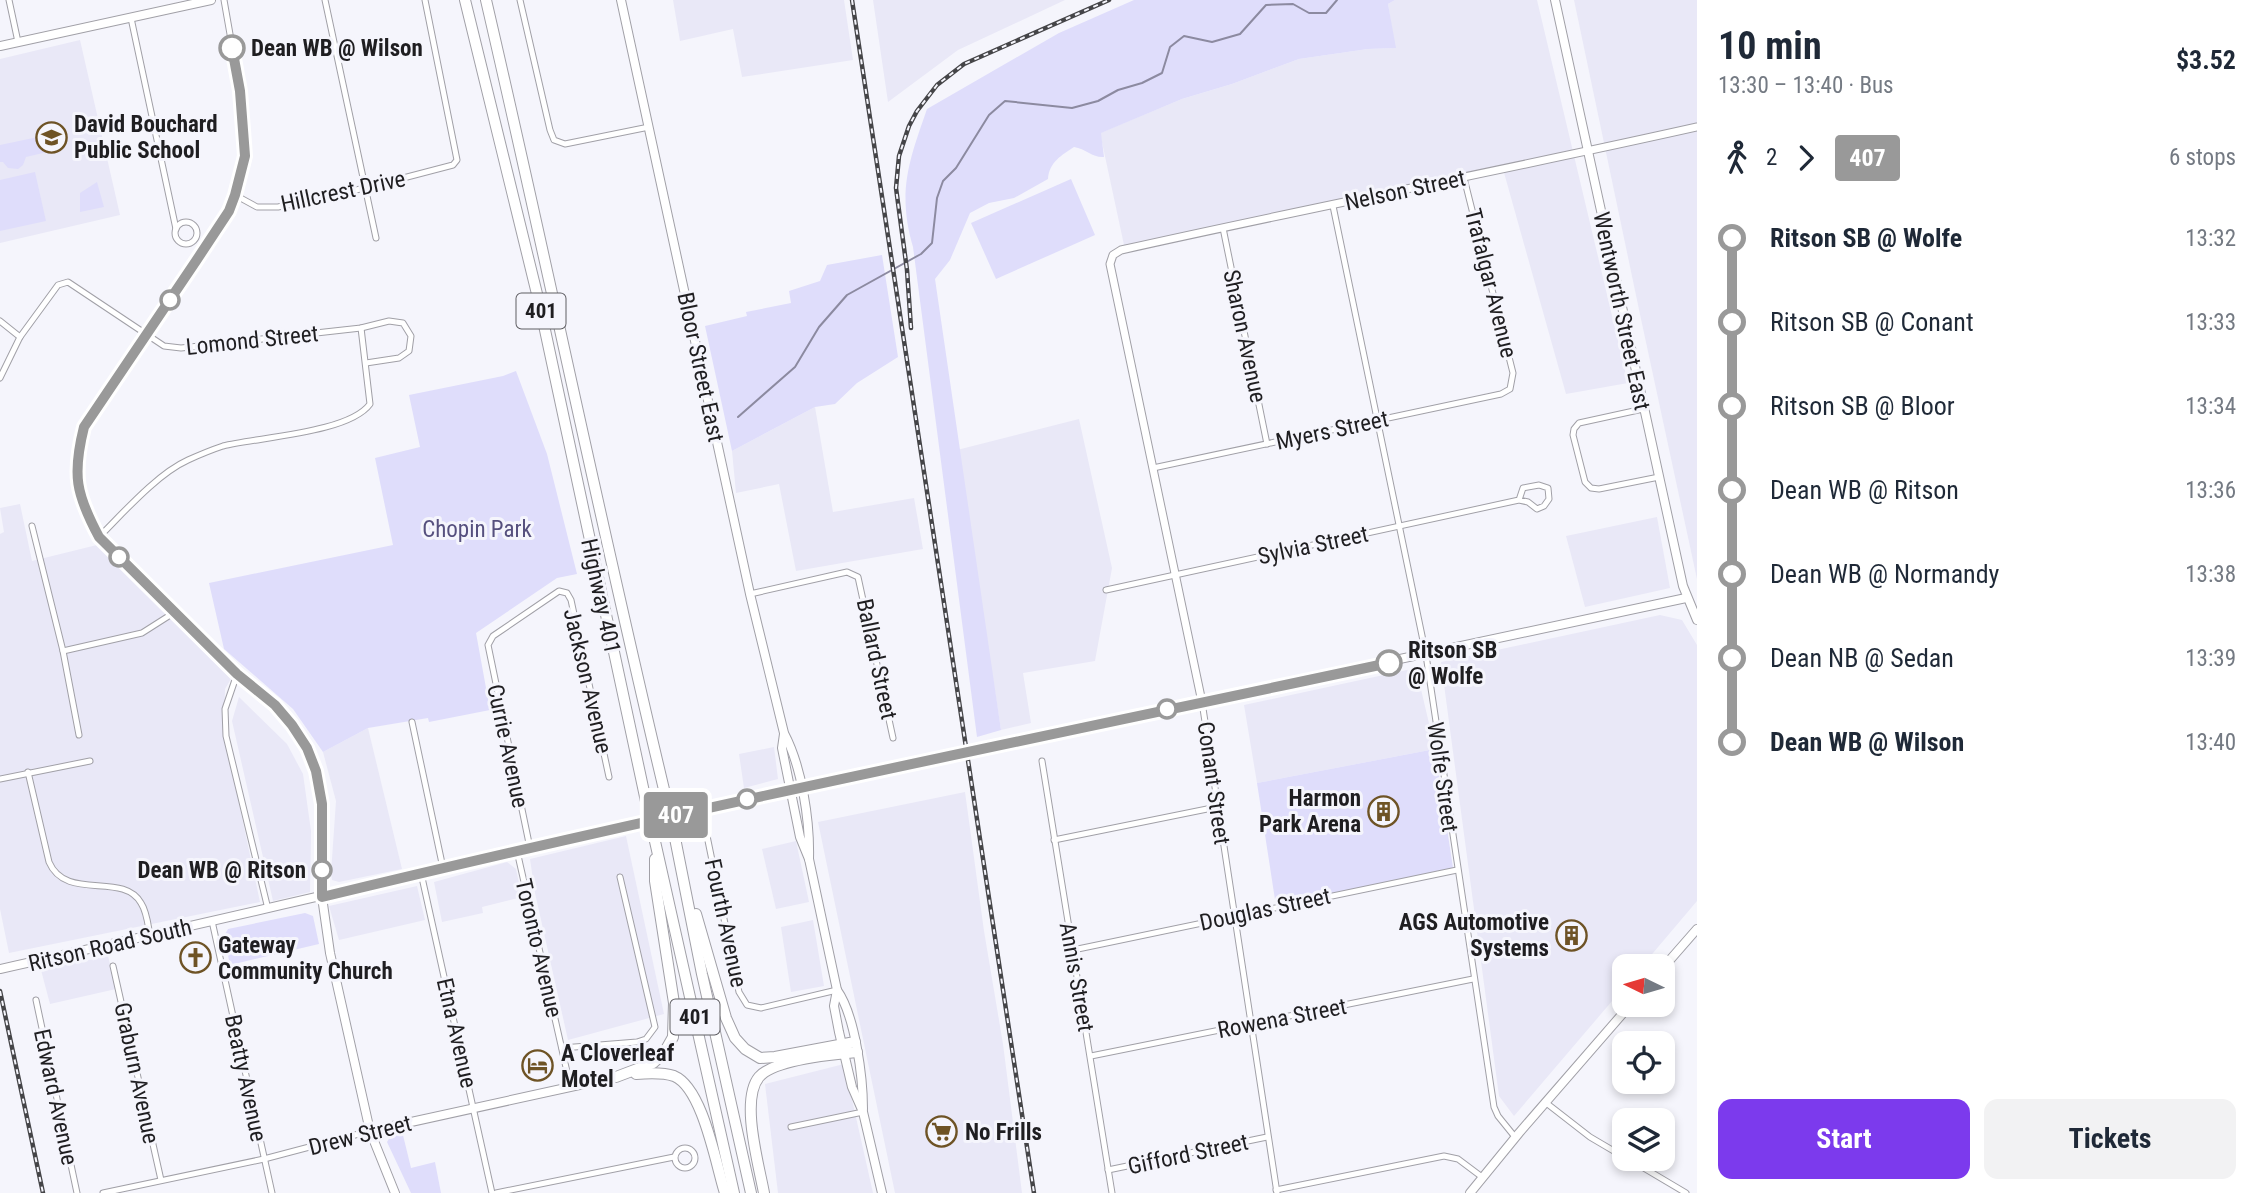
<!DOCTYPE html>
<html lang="en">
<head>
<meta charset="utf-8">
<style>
	body { margin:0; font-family:"Roboto Condensed",sans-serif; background:#f2f2f3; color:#1f2937; height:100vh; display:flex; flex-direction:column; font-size:26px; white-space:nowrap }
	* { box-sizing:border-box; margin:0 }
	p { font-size:23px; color:#747a83 }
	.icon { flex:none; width:38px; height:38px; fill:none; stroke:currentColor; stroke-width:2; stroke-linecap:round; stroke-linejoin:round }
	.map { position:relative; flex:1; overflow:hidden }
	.side { display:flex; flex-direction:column; background:#fff; width:560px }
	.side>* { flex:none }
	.badge { padding:0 14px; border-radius:5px; font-size:24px; line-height:46px }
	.needle { width:46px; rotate:275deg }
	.controls { position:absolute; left:1612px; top:954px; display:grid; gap:14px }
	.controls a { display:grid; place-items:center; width:63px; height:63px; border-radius:14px; background:#fff; box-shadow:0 4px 10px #0003; font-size:35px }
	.map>.badge { position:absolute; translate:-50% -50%; box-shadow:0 0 0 4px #fff }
	.legs { display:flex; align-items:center; gap:10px; height:77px; padding:0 21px; font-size:23px }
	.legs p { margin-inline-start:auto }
	.summary { display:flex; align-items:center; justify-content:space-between; height:119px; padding:0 21px }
	h1 { font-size:38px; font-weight:700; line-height:52px }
	.cta { display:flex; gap:14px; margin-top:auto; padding:14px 21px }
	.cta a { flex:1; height:80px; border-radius:14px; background:#7c3aed; color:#fff; font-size:28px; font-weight:700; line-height:80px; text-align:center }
	.cta a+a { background:#f2f2f3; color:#1f2937 }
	ul { padding:0 21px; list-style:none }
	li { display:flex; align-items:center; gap:24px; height:84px; font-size:26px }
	li i { display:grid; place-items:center; width:10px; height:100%; margin:0 9px; background:currentColor }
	li i::after { content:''; width:18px; height:18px; margin:-9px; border:5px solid; border-radius:50%; background:#fff }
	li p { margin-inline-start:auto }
	li:first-child i { background:linear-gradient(#0000 50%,currentColor 0) }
	li:last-child i { background:linear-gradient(currentColor 50%,#0000 0) }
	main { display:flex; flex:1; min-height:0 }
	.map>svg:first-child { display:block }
</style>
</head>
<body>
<main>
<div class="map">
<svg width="1697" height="1193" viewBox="0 0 1697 1193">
	<rect width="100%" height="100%" fill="#f5f5fc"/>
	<!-- built -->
	<g fill="#e9e8f7">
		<polygon points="673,0 844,0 853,60 742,77 733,29 680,41"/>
		<polygon points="873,0 1065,0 958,50 888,102"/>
		<polygon points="1395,0 1537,0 1628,383 1566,394 1503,169 1124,245 1100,133 1182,99 1232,84 1299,59 1368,49 1395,48 1388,4"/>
		<polygon points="1574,0 1697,0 1697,579 1641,319"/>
		<polygon points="80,40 120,215 0,243 0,59"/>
		<polygon points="815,407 833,512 914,498 923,549 796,571 779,484 736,493 732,451"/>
		<polygon points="1079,419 1112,568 1095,661 1023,673 1031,723 1001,730 957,450"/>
		<polygon points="20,504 32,561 101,544 232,677 225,689 224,733 260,902 9,953 0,909 0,534 4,532 0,508"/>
		<polygon points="1657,517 1670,588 1585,607 1566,536"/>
		<polygon points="1660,615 1682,620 1697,645 1697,901 1642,966 1624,966 1624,987 1514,1116 1499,1096 1441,662"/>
		<polygon points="1416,668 1435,749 1257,783 1244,705"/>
		<polygon points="239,697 287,744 303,774 311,831 310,892 273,901 232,721"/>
		<polygon points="368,728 402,869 339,882 332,880 331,873 336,801 323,752"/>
		<polygon points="774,747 778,779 744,788 739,754"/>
		<polygon points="965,792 984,931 1003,1044 1022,1193 895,1193 818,822"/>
		<polygon points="626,836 664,1014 568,1040 535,893 530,859"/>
		<polygon points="796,841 809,902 776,909 762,849"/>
		<polygon points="507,862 516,869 522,897 482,907 483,913 442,922 434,882"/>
		<polygon points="417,886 425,920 339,940 329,906"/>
		<polygon points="813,920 824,986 791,992 781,927"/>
		<polygon points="108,956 116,989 50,1004 41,970"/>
		<polygon points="844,1064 873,1193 778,1193 765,1084"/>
	</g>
	<!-- green -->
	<g fill="#dfddfb">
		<path d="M1134,0h261l-7,4 8,44 -28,1 -69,10 -67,25 -50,15 -81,34 3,24c-11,1 -18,-8 -30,-10 -12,8 -25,15 -26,32l-34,19 -25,5 -19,10 -20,47 -15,19 66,451 -24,7 -64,-490c-16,-55 -4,-86 14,-138l132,-76z"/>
		<polygon points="57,133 60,149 26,157 23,165 18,169 8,168 3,162 0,162 0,145"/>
		<polygon points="35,172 46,221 0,231 0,180"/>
		<polygon points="1071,179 1095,235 996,279 971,223"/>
		<polygon points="97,182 104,207 80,212 80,193"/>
		<polygon points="882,255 898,357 857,383 835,404 815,407 732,451 705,326 747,316 746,312 791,303 789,291 820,281 827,265"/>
		<polygon points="516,371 547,454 577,574 557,578 476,633 490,710 429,722 428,718 368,728 323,752 293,709 224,649 209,583 393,545 375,458 420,447 409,395 503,376"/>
		<polygon points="1435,749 1453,868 1276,906 1257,783"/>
		<polygon points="305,913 313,916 319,944 230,965 224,936 228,929"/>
		<polygon points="402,1131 411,1168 435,1162 441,1193 411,1193 387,1142 392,1134"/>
	</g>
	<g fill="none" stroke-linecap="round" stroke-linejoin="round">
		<!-- stream -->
		<polyline stroke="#8c8aa0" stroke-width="2" points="738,417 795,367 819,327 847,295 921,254 932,243 937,198 943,181 956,168 989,115 1005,101 1072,108 1098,101 1118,90 1142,83 1162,73 1170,47 1184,36 1212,42 1240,34 1266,5 1293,4 1309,13 1326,13 1337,0"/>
		<defs>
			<g id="minor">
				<polyline points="9,0 18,42"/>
				<path d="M224,0l16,91 5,65 -10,39 -6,16 -33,51 -112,165c-12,47 -9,67 15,110l138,137 38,31 17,20 15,24 9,22 5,24 1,102"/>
				<polyline points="325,0 376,238"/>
				<polyline points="520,0 550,130 554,140 565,144 649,127"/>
				<polyline points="131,18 176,229"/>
				<polyline points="235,195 257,207 278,207 365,188 453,165 457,160 425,0"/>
				<polyline points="1333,206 1426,655 1494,1107 1498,1116 1515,1137"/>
				<circle cx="186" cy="233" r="11"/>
				<polyline points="1223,228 1267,444"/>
				<polyline points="0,321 20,337"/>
				<polyline points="0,378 20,337 58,285 68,282 164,346 181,348 361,328 389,321 403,323 411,336 409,351 399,358 366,363"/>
				<polyline points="1643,409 1579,423 1574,429 1573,435 1585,482 1591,488 1599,489 1659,477"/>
				<polyline points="1153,468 1501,394 1510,389 1513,373 1464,178"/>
				<polyline points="32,526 63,651 79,735"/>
				<path d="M99,537c24,-24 58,-63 89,-77 11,-5 23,-10 35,-14 36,-9 126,-13 147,-42l-9,-76"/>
				<polyline points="1106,590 1519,500 1523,488 1539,485 1548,488 1549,499 1544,506 1537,509 1528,502 1519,500"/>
				<polyline points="750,594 847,572 858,577 893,738"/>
				<polyline points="63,651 142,633 175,612"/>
				<polyline points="237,674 225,709 226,736 268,909"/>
				<polyline points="1202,702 1277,1193"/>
				<polyline points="412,722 443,868"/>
				<polyline points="1042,761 1112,1193"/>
				<path d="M28,772l21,90c17,40 74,9 92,41 6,9 7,22 9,33"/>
				<polyline points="0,779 90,761"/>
				<polyline points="706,831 739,992 747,1005 761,1008 837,990"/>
				<polyline points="1054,840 1217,807"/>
				<polyline points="530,848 488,645 493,636 559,591 567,593 571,600 609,777"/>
				<polyline points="517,851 570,1085"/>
				<polyline points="421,873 492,1193"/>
				<polyline points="212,921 272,1193"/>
				<polyline points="1073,950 1457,870"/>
				<polyline points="113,966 161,1180"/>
				<polyline points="36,1000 77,1193"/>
				<polyline points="562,1048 637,1042 646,1039 655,1027 620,877"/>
				<polyline points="1091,1056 1473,979"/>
				<polyline points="1545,1102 1590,1137 1624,1157"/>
				<polyline points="791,1127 863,1112"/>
				<circle cx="685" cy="1158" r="10"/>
				<polyline points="1627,1158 1686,1193"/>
				<polyline points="1108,1170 1267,1137"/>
				<polyline points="1276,1190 1444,1156 1458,1159 1482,1177"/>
				<polyline points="103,1193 264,1159 370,1131"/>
				<polyline points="496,1193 674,1157"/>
			</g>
			<path id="tertiary" d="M1202,702l-92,-438 3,-9 8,-5c192,-43 384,-80 576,-123"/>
			<g id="secondary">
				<path d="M621,0l129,594 34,139c18,34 26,88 25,126"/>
				<polyline points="1555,0 1683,586 1697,620"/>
				<polyline points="0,46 211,0"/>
				<polyline points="784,734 782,748 800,837 809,859 837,990 834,1006 839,1032 852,1087 863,1112 882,1193"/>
				<polyline points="992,746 1686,598"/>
				<polyline points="322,897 330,953 370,1131 395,1193"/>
				<path d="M0,969c315,-70 629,-147 945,-213"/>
				<polyline points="1662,969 1697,929"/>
				<path d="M837,990c18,25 26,87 26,119"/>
				<polyline points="370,1131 616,1077"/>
				<polyline points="1470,1193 1519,1133 1631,1004"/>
			</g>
			<g id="motorway">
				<polyline points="465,0 539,302 647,806"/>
				<path d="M486,0c62,267 117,536 181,802"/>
				<polyline points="672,823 702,974 751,1193"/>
				<polyline points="652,828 734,1193"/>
				<polyline points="696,914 726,1018 735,1038 745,1049 760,1058 775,1057 855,1042"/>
				<path d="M636,1074c12,-1 26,-2 38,2 29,12 42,89 51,117"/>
				<polyline points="616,1077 653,1063 664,1053 673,1037 674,1003 655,881 655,859"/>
				<path d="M764,1193c-5,-28 -24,-93 -5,-116 14,-17 75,-23 98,-25"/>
			</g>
		</defs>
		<!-- minor casing -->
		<use href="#minor" stroke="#a1a0a7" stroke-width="7"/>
		<!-- tertiary casing -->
		<use href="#tertiary" stroke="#a1a0a7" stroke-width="9"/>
		<!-- secondary casing -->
		<use href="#secondary" stroke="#a1a0a7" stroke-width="10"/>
		<!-- motorway casing -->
		<use href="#motorway" stroke="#a1a0a7" stroke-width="12"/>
		<!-- minor -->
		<use href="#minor" stroke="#fff" stroke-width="5"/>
		<!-- tertiary -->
		<use href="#tertiary" stroke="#fff" stroke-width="7"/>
		<!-- secondary -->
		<use href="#secondary" stroke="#fff" stroke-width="8"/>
		<!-- motorway -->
		<use href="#motorway" stroke="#fff" stroke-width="10"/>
		<defs>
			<g id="rail">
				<polyline points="852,0 1034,1193"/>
				<polyline points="911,328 907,270 896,188 899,156 909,126 917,111 937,85 964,64 1109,0"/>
				<polyline points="0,991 43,1193"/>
			</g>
		</defs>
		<!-- rail casing -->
		<use href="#rail" stroke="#454548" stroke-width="4.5"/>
		<!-- rail -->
		<use href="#rail" stroke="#f5f5fc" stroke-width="2" stroke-dasharray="5" stroke-linecap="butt"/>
		<defs>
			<polyline id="secondary-bridge" points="945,756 992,746"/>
			<g id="motorway-bridge">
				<polyline points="667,802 672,823"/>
				<polyline points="647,806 652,828"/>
			</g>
		</defs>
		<!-- secondary-bridge casing -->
		<use href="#secondary-bridge" stroke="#a1a0a7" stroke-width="10" stroke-linecap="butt"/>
		<!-- motorway-bridge casing -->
		<use href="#motorway-bridge" stroke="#a1a0a7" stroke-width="12" stroke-linecap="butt"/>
		<!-- secondary-bridge -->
		<use href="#secondary-bridge" stroke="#fff" stroke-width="8"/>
		<!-- motorway-bridge -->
		<use href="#motorway-bridge" stroke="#fff" stroke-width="10"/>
	</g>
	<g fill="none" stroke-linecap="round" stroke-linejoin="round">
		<defs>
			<path id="line-1" d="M232,48l8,43 5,65 -10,39 -6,16 -33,50 -112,166c-12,48 -8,67 15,110l138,137 38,31 17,20 15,23 9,23 6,33v93c354,-86 710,-158 1067,-234"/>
		</defs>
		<!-- line-1 casing -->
		<use href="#line-1" stroke="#fff" stroke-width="16"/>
		<!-- line-1 -->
		<use href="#line-1" stroke="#999" stroke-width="10"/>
	</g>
	<!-- icons -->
	<defs>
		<symbol id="school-ring" viewBox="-11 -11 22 22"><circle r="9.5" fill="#f5f5fc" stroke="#6e5325" stroke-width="1.5"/><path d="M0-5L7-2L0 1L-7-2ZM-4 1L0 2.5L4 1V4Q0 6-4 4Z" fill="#6e5325"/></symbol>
		<symbol id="building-ring" viewBox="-11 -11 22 22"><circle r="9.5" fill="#f5f5fc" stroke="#6e5325" stroke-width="1.5"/><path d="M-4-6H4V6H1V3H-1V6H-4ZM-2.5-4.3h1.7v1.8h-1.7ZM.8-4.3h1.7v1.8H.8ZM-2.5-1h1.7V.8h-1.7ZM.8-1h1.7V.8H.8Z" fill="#6e5325"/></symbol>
		<symbol id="church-ring" viewBox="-11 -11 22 22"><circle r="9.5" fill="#f5f5fc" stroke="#6e5325" stroke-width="1.5"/><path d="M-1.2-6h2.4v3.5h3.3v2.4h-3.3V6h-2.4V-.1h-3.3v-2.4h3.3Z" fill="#6e5325"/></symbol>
		<symbol id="hotel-ring" viewBox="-11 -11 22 22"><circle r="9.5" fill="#f5f5fc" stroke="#6e5325" stroke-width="1.5"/><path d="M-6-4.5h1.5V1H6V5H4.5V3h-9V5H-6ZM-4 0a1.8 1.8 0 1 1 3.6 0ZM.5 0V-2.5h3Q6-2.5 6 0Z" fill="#6e5325"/></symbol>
		<symbol id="supermarket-ring" viewBox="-11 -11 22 22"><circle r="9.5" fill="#f5f5fc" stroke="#6e5325" stroke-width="1.5"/><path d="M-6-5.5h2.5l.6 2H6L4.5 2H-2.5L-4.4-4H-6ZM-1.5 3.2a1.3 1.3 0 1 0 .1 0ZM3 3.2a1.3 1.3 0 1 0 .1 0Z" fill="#6e5325"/></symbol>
	</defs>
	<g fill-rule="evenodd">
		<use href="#school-ring" x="34" y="120" width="35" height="35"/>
		<use href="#building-ring" x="1366" y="794" width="35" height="35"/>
		<use href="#building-ring" x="1554" y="918" width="35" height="35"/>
		<use href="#church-ring" x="178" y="940" width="35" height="35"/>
		<use href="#hotel-ring" x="520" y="1048" width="35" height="35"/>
		<use href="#supermarket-ring" x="924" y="1114" width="35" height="35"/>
	</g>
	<!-- markers -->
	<g fill="#fff" stroke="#999" stroke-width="3.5">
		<circle cx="232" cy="48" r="12"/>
		<circle cx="170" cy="300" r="9"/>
		<circle cx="119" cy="557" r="9"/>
		<circle cx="1389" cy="663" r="12"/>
		<circle cx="1167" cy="709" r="9"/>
		<circle cx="747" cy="799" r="9"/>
		<circle cx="322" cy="870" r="9"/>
	</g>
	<g text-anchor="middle" stroke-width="6" stroke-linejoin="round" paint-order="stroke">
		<!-- shield labels -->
		<g fill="#f5f5fc" stroke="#5f5e63" stroke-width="2">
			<rect x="516.5" y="293.5" width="49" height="35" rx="5"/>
			<rect x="670.5" y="999.5" width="49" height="35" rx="5"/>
		</g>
		<g font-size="21" font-weight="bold" fill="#1f1e21">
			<text x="541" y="318">401</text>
			<text x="695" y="1024">401</text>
		</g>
		<!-- stop labels -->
		<g font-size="23" font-weight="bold" fill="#1f1e21" stroke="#f5f5fc" text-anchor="start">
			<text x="251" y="56">Dean WB @ Wilson</text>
			<text x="1408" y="658">Ritson SB<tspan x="1408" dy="26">@ Wolfe</tspan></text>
			<text x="306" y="878" text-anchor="end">Dean WB @ Ritson</text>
		</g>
		<!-- poi labels -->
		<g font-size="23" font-weight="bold" fill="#1f1e21" stroke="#f5f5fc" text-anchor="start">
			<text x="74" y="132">David Bouchard<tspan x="74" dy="26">Public School</tspan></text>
			<text x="1361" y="806" text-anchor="end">Harmon<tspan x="1361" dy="26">Park Arena</tspan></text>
			<text x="1549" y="930" text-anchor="end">AGS Automotive<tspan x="1549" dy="26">Systems</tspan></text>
			<text x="218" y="953">Gateway<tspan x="218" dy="26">Community Church</tspan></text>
			<text x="561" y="1061">A Cloverleaf<tspan x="561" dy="26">Motel</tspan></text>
			<text x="965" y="1140">No Frills</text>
		</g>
		<!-- street labels -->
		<g font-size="23" fill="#1f1e21" stroke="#f5f5fc">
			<text transform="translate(1405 190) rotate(-12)" y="8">Nelson Street</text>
			<text transform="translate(343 191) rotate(-12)" y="8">Hillcrest Drive</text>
			<text transform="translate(1491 283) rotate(76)" y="8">Trafalgar Avenue</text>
			<text transform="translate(1622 311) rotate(78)" y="8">Wentworth Street East</text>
			<text transform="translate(1245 336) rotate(78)" y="8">Sharon Avenue</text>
			<text transform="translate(252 340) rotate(-6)" y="8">Lomond Street</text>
			<text transform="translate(701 367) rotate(78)" y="8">Bloor Street East</text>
			<text transform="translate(1332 430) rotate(-12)" y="8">Myers Street</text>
			<text transform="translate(1313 545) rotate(-12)" y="8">Sylvia Street</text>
			<text transform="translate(601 596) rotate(78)" y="8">Highway 401</text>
			<text transform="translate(877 659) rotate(78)" y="8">Ballard Street</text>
			<text transform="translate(588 681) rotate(77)" y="8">Jackson Avenue</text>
			<text transform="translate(508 746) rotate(78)" y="8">Currie Avenue</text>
			<text transform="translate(1443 777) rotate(82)" y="8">Wolfe Street</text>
			<text transform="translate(1214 783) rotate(82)" y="8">Conant Street</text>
			<text transform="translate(1265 909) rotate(-12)" y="8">Douglas Street</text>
			<text transform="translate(726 923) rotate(78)" y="8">Fourth Avenue</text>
			<text transform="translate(110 945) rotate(-13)" y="8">Ritson Road South</text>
			<text transform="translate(539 948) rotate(77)" y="8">Toronto Avenue</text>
			<text transform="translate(1077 977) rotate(80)" y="8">Annis Street</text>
			<text transform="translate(1282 1018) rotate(-11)" y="8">Rowena Street</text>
			<text transform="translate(457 1033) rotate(77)" y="8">Etna Avenue</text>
			<text transform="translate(137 1073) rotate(78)" y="8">Graburn Avenue</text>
			<text transform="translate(246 1078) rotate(78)" y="8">Beatty Avenue</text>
			<text transform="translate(56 1097) rotate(78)" y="8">Edward Avenue</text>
			<text transform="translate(360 1135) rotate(-14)" y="8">Drew Street</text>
			<text transform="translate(1188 1154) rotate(-12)" y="8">Gifford Street</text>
		</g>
		<!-- park labels -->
		<g font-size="23" fill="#56507e" stroke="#f5f5fc">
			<text x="477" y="537">Chopin Park</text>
		</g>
	</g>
</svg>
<div class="controls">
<a><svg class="needle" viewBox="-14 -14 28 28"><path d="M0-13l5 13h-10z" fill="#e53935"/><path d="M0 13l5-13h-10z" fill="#747a83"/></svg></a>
<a><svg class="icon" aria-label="locate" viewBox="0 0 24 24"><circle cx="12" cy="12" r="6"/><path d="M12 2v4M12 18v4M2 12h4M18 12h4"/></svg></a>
<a><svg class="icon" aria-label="layers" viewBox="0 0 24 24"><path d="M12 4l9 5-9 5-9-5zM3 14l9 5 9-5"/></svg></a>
</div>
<b class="badge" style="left:676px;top:815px;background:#999;color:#fff">407</b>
</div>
<section class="side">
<div class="summary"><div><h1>10 min</h1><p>13:30 – 13:40 · Bus</p></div><b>$3.52</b></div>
<div class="legs"><svg class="icon" aria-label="walk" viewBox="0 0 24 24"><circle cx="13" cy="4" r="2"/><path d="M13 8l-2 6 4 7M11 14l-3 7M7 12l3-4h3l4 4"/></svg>2<svg class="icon" aria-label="forward" viewBox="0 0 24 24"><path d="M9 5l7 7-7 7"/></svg><b class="badge" style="background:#999;color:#fff">407</b><p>6 stops</p></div>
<ul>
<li><i style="color:#999"></i><b>Ritson SB @ Wolfe</b><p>13:32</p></li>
<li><i style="color:#999"></i><span>Ritson SB @ Conant</span><p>13:33</p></li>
<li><i style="color:#999"></i><span>Ritson SB @ Bloor</span><p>13:34</p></li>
<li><i style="color:#999"></i><span>Dean WB @ Ritson</span><p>13:36</p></li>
<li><i style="color:#999"></i><span>Dean WB @ Normandy</span><p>13:38</p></li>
<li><i style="color:#999"></i><span>Dean NB @ Sedan</span><p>13:39</p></li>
<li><i style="color:#999"></i><b>Dean WB @ Wilson</b><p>13:40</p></li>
</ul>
<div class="cta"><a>Start</a><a>Tickets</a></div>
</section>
</main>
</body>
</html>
